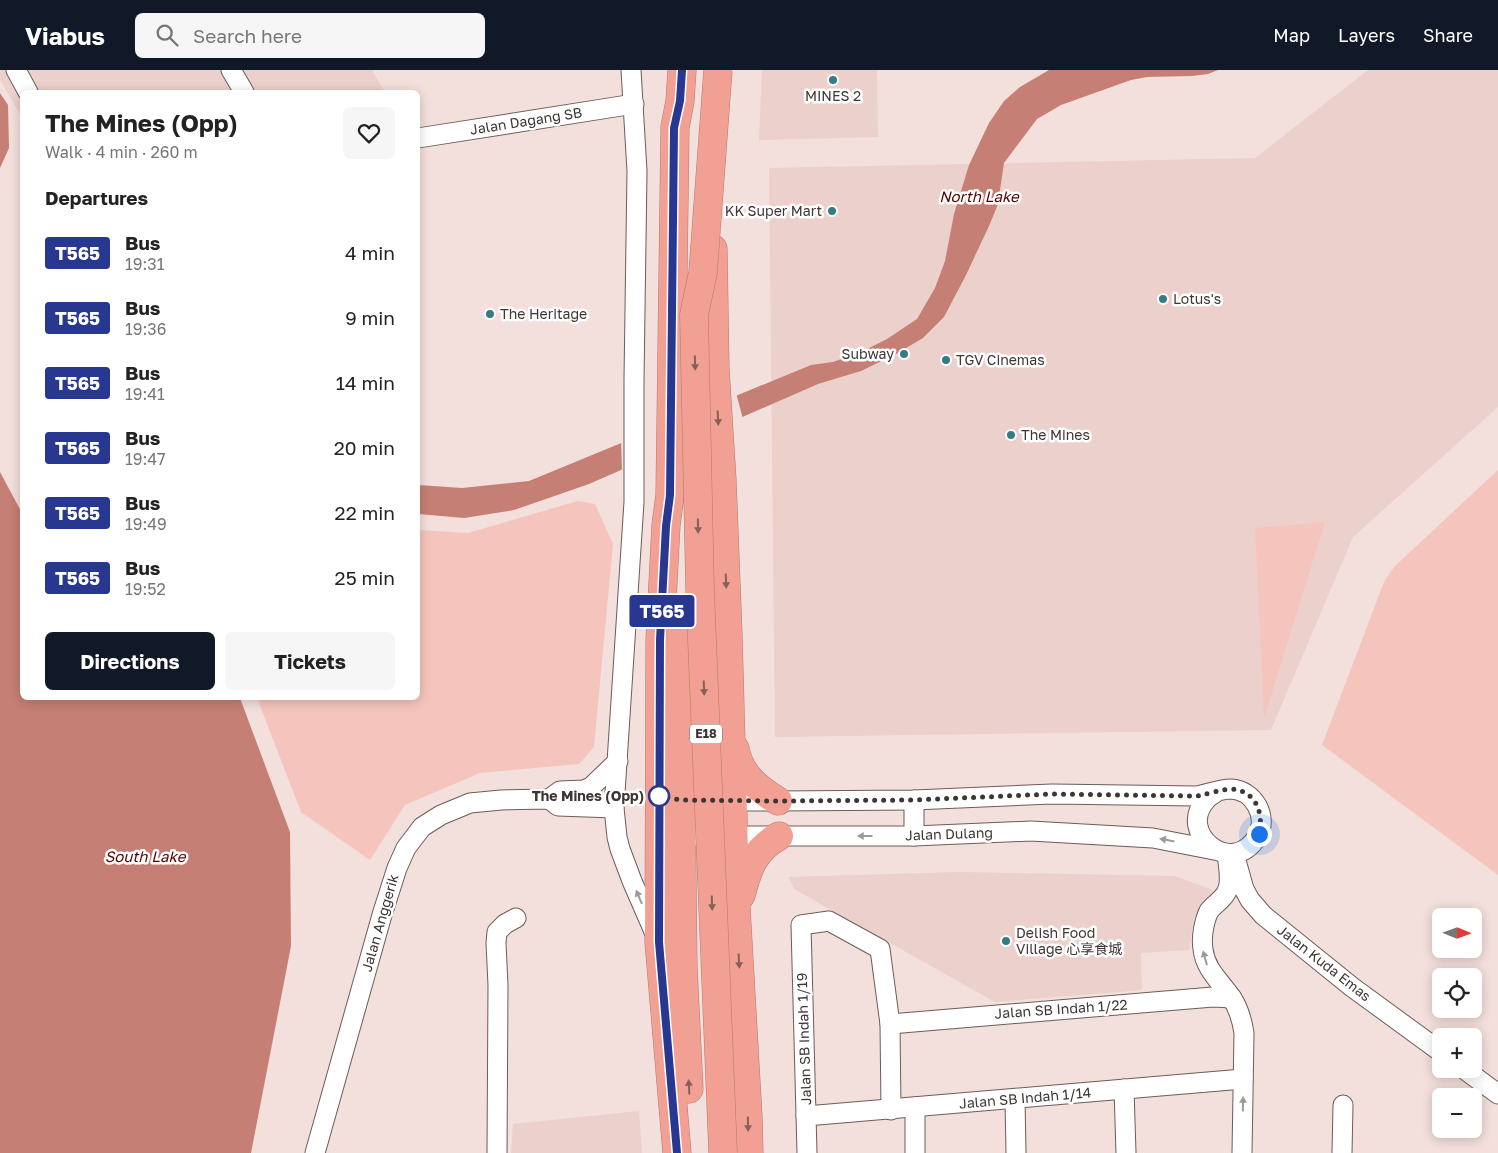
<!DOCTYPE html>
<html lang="en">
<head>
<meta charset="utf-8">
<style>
	body { margin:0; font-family:"Golos Text","Noto Sans SC",sans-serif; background:#f6f6f6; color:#222; height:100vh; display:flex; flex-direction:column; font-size:19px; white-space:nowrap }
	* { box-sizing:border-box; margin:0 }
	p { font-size:16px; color:#767676 }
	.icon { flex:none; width:28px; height:28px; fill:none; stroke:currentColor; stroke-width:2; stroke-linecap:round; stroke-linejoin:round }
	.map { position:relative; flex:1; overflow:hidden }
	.drawer { position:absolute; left:20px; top:20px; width:400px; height:610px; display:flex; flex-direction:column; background:#fff; border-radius:8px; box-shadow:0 2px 12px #0003 }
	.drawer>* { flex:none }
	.badge { padding:0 10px; border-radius:4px; font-size:18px; line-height:32px }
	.needle { width:32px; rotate:91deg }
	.tools { position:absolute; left:1432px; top:838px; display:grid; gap:10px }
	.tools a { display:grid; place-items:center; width:50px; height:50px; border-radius:8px; background:#fff; box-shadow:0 2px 12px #0003; font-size:25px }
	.you { position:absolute; width:25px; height:25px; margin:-12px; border:4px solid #fff; border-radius:50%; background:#1a73e8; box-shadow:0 0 0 8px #1a73e833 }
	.map>.badge { position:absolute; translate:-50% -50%; box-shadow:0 0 0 2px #fff }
	h2 { padding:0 25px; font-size:19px; line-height:45px }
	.round { display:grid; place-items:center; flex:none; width:52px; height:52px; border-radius:8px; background:#f6f6f6 }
	.overview { display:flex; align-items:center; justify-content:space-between; height:85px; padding:0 25px }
	h1 { font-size:24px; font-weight:700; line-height:38px }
	.cta { display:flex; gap:10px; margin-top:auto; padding:10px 25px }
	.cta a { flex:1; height:58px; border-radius:8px; background:#111827; color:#fff; font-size:20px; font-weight:700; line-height:58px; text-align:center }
	.cta a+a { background:#f6f6f6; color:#222 }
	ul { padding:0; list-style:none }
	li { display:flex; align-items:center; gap:15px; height:65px; padding:0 25px }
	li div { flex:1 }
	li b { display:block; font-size:19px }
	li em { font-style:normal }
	li .badge { min-width:55px; font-weight:700; text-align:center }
	header { display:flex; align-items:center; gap:30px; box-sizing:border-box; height:70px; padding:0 25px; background:#111827; color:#fff }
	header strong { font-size:24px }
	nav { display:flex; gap:28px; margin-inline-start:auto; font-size:18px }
	.search { width:350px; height:45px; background:#f6f6f6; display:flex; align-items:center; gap:12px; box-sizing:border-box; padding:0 18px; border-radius:8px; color:#767676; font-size:19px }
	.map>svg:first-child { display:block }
</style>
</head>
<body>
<header>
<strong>Viabus</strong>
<div class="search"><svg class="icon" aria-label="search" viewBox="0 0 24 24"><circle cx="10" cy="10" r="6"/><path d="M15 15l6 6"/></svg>Search here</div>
<nav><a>Map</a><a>Layers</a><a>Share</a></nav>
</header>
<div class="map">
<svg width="1498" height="1083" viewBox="0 0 1498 1083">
	<rect width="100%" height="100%" fill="#f3dfdb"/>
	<!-- built -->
	<g fill="#ecd0cb">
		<polygon points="0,0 372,0 385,22 22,22 22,48 0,9"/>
		<polygon points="762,0 877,0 878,67 759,70"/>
		<polygon points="1368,0 1498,0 1498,337 1353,467 1271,660 775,667 769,98 1255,88"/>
		<polygon points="958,802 1175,806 1213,820 1194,848 1189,880 1141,883 1142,920 995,932 794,819 789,807"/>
		<polygon points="639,1041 642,1083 511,1083 513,1054"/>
	</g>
	<!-- green -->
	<g fill="#f5c5bd">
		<polygon points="1498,400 1498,805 1322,675 1384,512 1394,497"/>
		<polygon points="578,431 595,434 613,474 594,677 579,694 480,703 405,735 370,790 301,742 257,628 418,628 418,460 468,463"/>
		<polygon points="1325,452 1264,648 1255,458"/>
	</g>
	<!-- water -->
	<g fill="#c67f74">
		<polygon points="1049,0 1218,0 1208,4 1192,6 1147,7 1131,10 1061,35 1037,49 1004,93 998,134 989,156 966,205 944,247 923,268 896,284 861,301 818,314 589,414 514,440 464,448 418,444 418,415 462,418 529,411 811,295 833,292 861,282 887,269 917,249 935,218 945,191 954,144 969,95 989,53 1004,31 1020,17"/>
		<polygon points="0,23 8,35 9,78 0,98"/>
		<polygon points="0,402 22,443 22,628 240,628 290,762 291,876 251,1083 0,1083"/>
	</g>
	<!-- pier -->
	<polygon fill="#f3dfdb" points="736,323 743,349 622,402 621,370"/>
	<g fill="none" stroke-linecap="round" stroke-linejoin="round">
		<defs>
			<g id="street">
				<polyline points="16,0 28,22"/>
				<polyline points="231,0 244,22"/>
				<polyline points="631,0 637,101 634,310 634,432 614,738 617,767 620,779 632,811 656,866"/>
				<polyline points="418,68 634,34"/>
				<polyline points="549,729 560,721 584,720 591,717 618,691"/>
				<path d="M720,731h58l136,-1 138,-6 145,2c11,-2 23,-7 34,-7 23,1 38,28 26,48 -25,41 -81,-4 -51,-37 2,-3 6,-5 9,-7"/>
				<polyline points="681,766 914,766 1031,761 1153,768 1214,780"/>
				<polyline points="914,766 914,730"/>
				<path d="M1227,784c1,11 5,27 0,37 -3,8 -13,13 -18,20 -5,10 -8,27 -6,38 2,20 17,32 28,48 8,11 11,23 13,36l-2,120"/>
				<polyline points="1235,787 1244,819 1250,830 1263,845 1352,917 1441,982"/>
				<polyline points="890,954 1213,927 1232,928"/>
				<polyline points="1464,999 1498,1024"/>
				<polyline points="1124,1019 1126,1083"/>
				<polyline points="1015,1029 1016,1083"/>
				<polyline points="915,1037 915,1083"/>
				<polyline points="806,1046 1243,1009"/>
				<polyline points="315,1083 382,845 397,798 406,778 422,757 441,745 470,733 501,730 549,729 558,736 614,738"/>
				<polyline points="497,1083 498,915 496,873 497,862 505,854 516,848"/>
				<polyline points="807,1083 801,855 829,851 880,879 890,954 891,1040"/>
				<polyline points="1342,1083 1343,1035"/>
			</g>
			<g id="highway">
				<polyline points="713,179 715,299 722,410 728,564 735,820 748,1047 749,1083"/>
				<polyline points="679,545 683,897 689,1019"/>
				<path d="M735,679c5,26 22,39 43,52"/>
				<path d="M741,825c7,-27 13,-45 38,-59"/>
				<polyline points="677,1083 659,872 660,570 666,455 670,425 675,57 680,31 682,0"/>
			</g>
		</defs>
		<!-- street casing -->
		<use href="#street" stroke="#6d5c59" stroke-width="21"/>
		<!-- highway casing -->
		<use href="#highway" stroke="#b27b72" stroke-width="29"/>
		<!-- street -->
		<use href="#street" stroke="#fff" stroke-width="19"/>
		<!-- highway -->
		<use href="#highway" stroke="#f1a093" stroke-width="28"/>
		<defs>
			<polyline id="highway-bridge" points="718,0 703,202 694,245 700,521 723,1083"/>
		</defs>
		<!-- highway-bridge casing -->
		<use href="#highway-bridge" stroke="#b27b72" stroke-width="29" stroke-linecap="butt"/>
		<!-- highway-bridge -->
		<use href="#highway-bridge" stroke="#f1a093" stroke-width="28"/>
	</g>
	<!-- one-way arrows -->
	<defs><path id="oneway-solid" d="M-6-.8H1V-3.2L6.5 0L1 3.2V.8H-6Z" transform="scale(1.25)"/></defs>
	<g fill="#86605b">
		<use href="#oneway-solid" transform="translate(695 293) rotate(89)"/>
		<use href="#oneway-solid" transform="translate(718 348) rotate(87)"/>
		<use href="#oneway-solid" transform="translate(698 456) rotate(89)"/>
		<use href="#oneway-solid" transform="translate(726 511) rotate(88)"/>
		<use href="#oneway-solid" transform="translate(704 618) rotate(88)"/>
		<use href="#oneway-solid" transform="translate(712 833) rotate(88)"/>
		<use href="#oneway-solid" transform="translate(739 891) rotate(87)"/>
		<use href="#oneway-solid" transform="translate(689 1017) rotate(-93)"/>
		<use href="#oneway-solid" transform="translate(748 1054) rotate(89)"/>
	</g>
	<g fill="#9e9a9a">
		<use href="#oneway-solid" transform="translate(865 766) rotate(180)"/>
		<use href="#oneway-solid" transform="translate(1167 770) rotate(-169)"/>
		<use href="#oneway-solid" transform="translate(639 827) rotate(-113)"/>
		<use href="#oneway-solid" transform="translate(1205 888) rotate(-105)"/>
		<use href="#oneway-solid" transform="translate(1243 1034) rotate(-89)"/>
	</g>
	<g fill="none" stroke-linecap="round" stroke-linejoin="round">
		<defs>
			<polyline id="line" points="677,1083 659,872 660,570 666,456 670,425 674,58 680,31 682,0"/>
		</defs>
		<!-- line casing -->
		<use href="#line" stroke="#fff" stroke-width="11"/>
		<!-- line -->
		<use href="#line" stroke="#283890" stroke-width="8"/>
		<!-- walk -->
		<path stroke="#3e3635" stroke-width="5" stroke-dasharray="0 9" d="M659,726l22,4 97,1 136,-1 138,-6 145,2c11,-2 25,-7 35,-7 24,2 32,24 27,45"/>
	</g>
	<!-- markers -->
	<g fill="#347b86" stroke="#fff" stroke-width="2">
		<circle cx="833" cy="10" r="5"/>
		<circle cx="832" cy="141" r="5"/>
		<circle cx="1163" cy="229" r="5"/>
		<circle cx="490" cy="244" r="5"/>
		<circle cx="904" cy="284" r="5"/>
		<circle cx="946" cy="290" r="5"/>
		<circle cx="1011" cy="365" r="5"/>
		<circle cx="1006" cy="871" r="5"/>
	</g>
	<circle fill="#fff" stroke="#283890" stroke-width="2.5" cx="659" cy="726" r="10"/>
	<g text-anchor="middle" stroke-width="5" stroke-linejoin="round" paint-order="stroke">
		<!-- shield labels -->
		<rect fill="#fff" stroke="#787272" stroke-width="1" x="690" y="654.5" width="32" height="19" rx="4"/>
		<g font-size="12" font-weight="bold" fill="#3e3635">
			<text x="706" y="668">E18</text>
		</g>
		<!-- poi labels -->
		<g font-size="14" fill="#3e3635" stroke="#fff" text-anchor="start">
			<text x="833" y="31" text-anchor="middle">MINES 2</text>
			<text x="822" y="146" text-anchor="end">KK Super Mart</text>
			<text x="1173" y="234">Lotus's</text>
			<text x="500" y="249">The Heritage</text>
			<text x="894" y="289" text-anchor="end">Subway</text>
			<text x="956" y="295">TGV Cinemas</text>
			<text x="1021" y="370">The Mines</text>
			<text x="1016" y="868">Delish Food<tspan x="1016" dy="16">Village 心享食城</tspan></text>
		</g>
		<!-- street labels -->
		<g font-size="14" fill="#3e3635" stroke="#fff">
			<text transform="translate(526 51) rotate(-9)" y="5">Jalan Dagang SB</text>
			<text transform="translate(949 764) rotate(-2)" y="5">Jalan Dulang</text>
			<text transform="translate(380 853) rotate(-74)" y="5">Jalan Anggerik</text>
			<text transform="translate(1324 893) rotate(38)" y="5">Jalan Kuda Emas</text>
			<text transform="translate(1061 939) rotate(-4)" y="5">Jalan SB Indah 1/22</text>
			<text transform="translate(804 969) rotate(-92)" y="5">Jalan SB Indah 1/19</text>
			<text transform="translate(1025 1028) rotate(-5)" y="5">Jalan SB Indah 1/14</text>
		</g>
		<!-- stop labels -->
		<g font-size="14" font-weight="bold" fill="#3e3635" stroke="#fff" text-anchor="end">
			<text x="644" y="731">The Mines (Opp)</text>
		</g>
		<!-- water labels -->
		<g font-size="15" font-style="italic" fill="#580000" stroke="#fff">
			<text x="979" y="132">North Lake</text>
			<text x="145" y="792">South Lake</text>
		</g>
	</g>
</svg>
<div class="tools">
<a><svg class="needle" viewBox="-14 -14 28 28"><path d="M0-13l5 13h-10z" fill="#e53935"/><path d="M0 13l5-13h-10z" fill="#767676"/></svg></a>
<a><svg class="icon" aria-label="locate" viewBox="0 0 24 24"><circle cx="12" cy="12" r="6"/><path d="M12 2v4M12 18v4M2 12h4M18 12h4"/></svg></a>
<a>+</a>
<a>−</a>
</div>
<div class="you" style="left:1259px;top:764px"></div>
<b class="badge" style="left:662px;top:541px;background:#283890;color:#fff">T565</b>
<section class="drawer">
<div class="overview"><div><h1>The Mines (Opp)</h1><p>Walk · 4 min · 260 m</p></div><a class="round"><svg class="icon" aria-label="heart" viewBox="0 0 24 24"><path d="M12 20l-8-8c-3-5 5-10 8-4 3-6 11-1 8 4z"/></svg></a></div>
<h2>Departures</h2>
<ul>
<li><span class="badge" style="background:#283890;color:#fff">T565</span><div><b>Bus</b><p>19:31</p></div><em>4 min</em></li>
<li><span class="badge" style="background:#283890;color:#fff">T565</span><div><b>Bus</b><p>19:36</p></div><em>9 min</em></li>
<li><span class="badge" style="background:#283890;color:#fff">T565</span><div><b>Bus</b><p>19:41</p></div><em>14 min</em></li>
<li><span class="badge" style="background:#283890;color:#fff">T565</span><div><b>Bus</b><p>19:47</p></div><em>20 min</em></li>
<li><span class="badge" style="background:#283890;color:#fff">T565</span><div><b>Bus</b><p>19:49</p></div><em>22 min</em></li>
<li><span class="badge" style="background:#283890;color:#fff">T565</span><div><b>Bus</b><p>19:52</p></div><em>25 min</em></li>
</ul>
<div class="cta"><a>Directions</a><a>Tickets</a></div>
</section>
</div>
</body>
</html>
